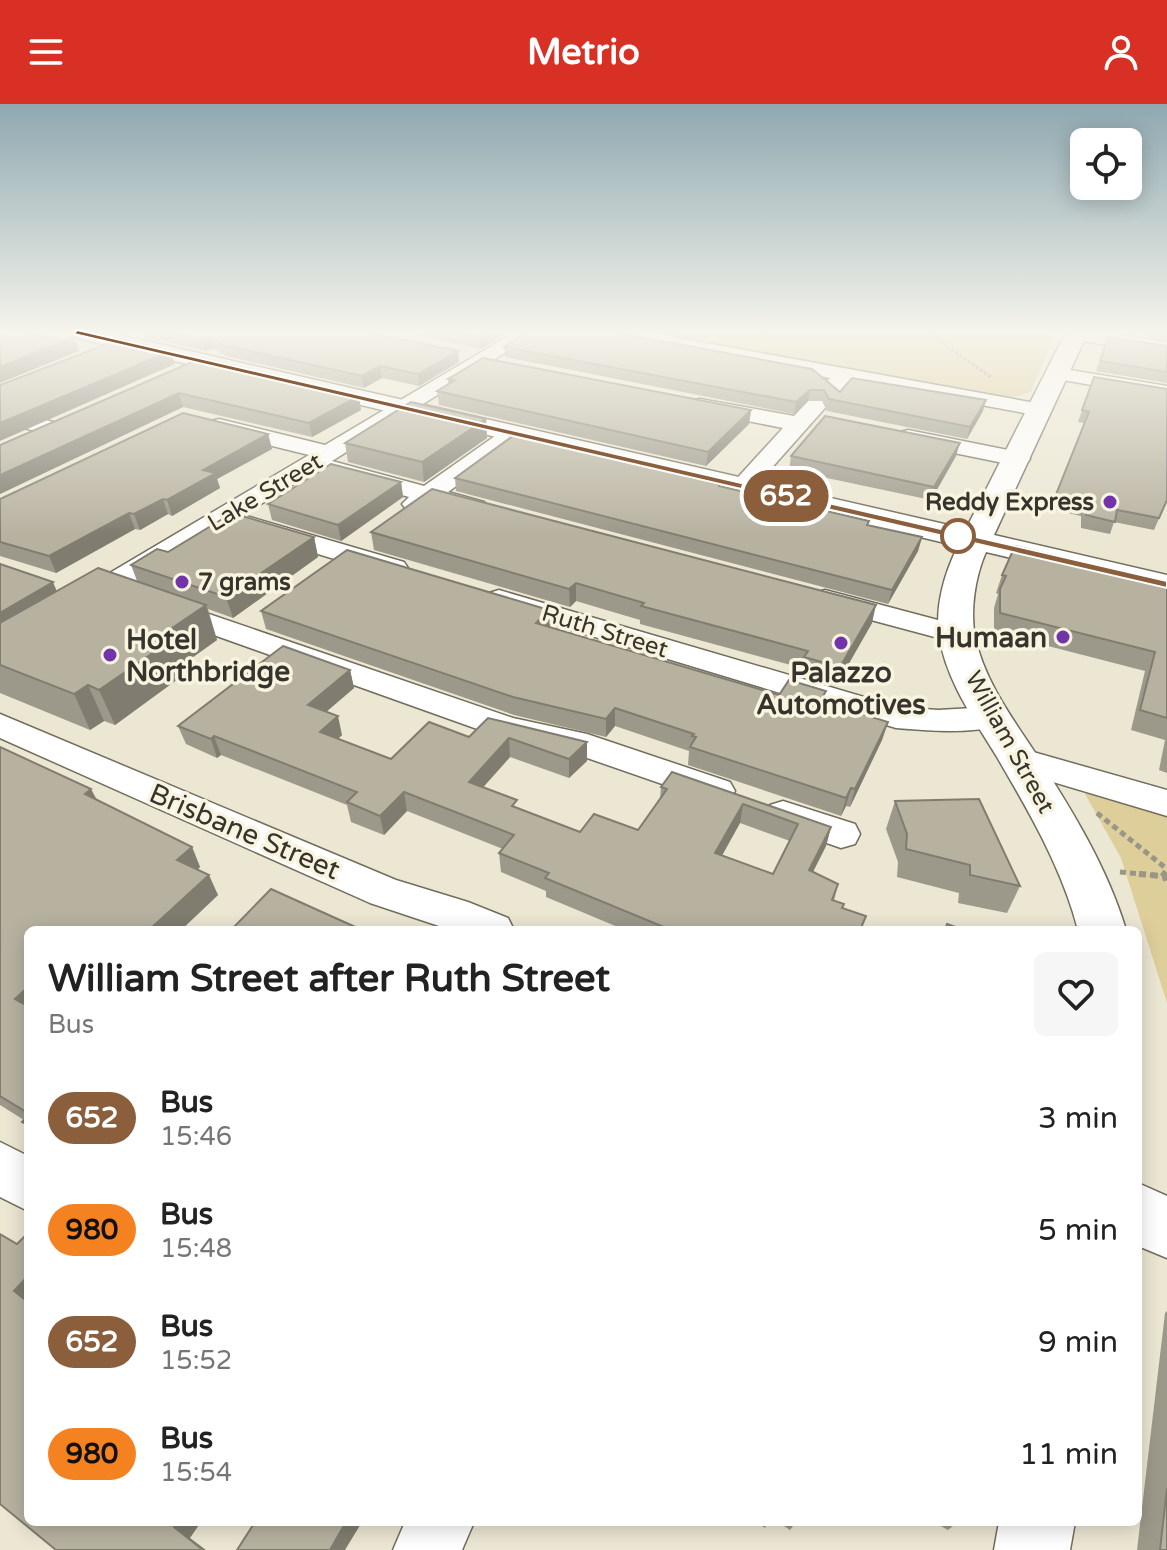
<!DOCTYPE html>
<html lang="en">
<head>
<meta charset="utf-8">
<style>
	body { margin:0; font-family:"Varela Round",sans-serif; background:#f6f6f6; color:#222; height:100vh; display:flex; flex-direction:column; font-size:30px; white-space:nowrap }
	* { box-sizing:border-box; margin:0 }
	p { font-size:26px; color:#767676 }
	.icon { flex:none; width:44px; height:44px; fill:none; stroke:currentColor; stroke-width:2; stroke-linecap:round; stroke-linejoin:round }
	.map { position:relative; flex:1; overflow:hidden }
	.side { position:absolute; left:24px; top:822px; width:1118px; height:600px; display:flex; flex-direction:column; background:#fff; border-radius:12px; box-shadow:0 4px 20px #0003 }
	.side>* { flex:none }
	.badge { padding:0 16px; border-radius:26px; font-size:28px; line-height:52px }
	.tools { position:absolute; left:1070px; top:24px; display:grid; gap:16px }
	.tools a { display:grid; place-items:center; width:72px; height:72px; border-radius:12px; background:#fff; box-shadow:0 4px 20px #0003; font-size:40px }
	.map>.badge { position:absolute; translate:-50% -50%; box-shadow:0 0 0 4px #fff }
	.round { display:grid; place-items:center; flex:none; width:84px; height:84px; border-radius:12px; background:#f6f6f6 }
	.head { display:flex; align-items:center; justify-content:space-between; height:136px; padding:0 24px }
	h1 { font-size:38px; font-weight:700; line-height:60px }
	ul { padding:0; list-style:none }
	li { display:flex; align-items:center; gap:24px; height:112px; padding:0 24px }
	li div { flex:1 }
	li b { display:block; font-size:30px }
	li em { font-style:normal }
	li .badge { min-width:88px; font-weight:700; text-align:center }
	header { display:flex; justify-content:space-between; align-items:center; height:104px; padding:0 24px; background:#d93025; color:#fff; font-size:36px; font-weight:700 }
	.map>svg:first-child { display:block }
</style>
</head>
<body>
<header><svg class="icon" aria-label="menu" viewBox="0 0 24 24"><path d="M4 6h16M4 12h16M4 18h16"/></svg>Metrio<svg class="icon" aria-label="person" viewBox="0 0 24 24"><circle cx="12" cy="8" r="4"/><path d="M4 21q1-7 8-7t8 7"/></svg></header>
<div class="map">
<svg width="1167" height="1446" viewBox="0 0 1167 1446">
	<rect width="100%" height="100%" fill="#ece7d3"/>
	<!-- green -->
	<g fill="#ddce9a">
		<polygon points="640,228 1056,228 1031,288 1010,294"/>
		<polygon points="1098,687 1167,710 1167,899 1121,754 1085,690"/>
	</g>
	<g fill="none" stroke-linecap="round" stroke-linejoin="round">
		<defs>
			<g id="minor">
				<polygon points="515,228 538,228 332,357 424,382 505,325 521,325 524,330 521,335 448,388 484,398 488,403 484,408 475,411 432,399 415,408 406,405 402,400 409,393 315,367 243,411 404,458 408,464 404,470 394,472 384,470 225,422 11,554 0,556 0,534 309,351 211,327 208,322 211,317 219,315 325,341"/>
				<polygon points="603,228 646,228 1041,300 1052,306 1041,312 849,277 751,387 733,387 730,382 783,324 692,306 689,301 692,296 700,295 794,312 830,274 612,234"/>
				<polygon points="1068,228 1103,228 1167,238 1167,250 1076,236 1069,234"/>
				<polygon points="1058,264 1167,282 1167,294 1051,274 1048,270 1051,266"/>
				<polygon points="0,303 60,320 63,325 52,332 0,317"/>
				<polygon points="908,326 1018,348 1026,350 1030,355 1026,360 1018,362 900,338 897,333 900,328"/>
				<path d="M499,486l399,117 40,3 53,-3 12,4 5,7 -5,7c-35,9 -72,6 -107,3l-407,-123 -5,-6 5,-6z"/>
				<polygon points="825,486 968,524 972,530 968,536 957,539 815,501 810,495 815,489"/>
				<polygon points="165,495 513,614 587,630 730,678 735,687 730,696 717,699 567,647 494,631 155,510 150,504 155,498"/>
				<polygon points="0,610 396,776 468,798 508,814 514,826 451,826 370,799 0,634"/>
				<polygon points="1019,644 1167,686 1167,712 1006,664 1001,656 1006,648"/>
				<polygon points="783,697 855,720 860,730 855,740 841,744 770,719 764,710 770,701"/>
				<polygon points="0,1038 28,1052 28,1107 0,1093"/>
				<polygon points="405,1418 474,1418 462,1446 393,1446"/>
			</g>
			<g id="major">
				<path d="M67,228h40l859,197 100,-197h22l-94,203 173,40v20l-181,-43c-11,25 -16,58 -11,85 9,42 35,78 59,114 36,56 73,115 92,179h-48c-16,-62 -49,-118 -81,-173 -23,-38 -51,-76 -58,-122 -4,-30 6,-63 19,-89l-881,-208z"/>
				<polygon points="1138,1079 1167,1092 1167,1154 1138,1142"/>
				<polygon points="999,1418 1075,1418 1070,1446 994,1446"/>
			</g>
		</defs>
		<!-- minor casing -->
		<use href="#minor" stroke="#726d5c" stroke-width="3"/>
		<!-- major casing -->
		<use href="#major" stroke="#726d5c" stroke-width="3"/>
		<!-- path-far2 -->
		<polyline stroke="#9a9687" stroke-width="3" stroke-dasharray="3 2" stroke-linecap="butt" points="927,228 992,274"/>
		<!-- path-far1 -->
		<g stroke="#9a9687" stroke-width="5" stroke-dasharray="6 4" stroke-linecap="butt">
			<polyline points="1097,709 1167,765"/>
			<polyline points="1120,768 1160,772"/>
			<polyline points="1162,772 1167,765"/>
		</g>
		<!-- path -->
		<g stroke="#9a9687" stroke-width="6" stroke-dasharray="7 5" stroke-linecap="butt">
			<polyline points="1139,770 1162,772"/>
			<polyline points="1164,770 1167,780"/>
		</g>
		<!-- minor -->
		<use href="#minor" fill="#fff" fill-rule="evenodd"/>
		<!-- major -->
		<use href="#major" fill="#fff" fill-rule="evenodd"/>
	</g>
	<!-- wall -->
	<g fill="#9d998a" fill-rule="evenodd">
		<polygon points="143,228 366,228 459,258 419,282 382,274 364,284 226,252 214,244 205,247 144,232"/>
		<polygon points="403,228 508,228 481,245"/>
		<polygon points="1123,228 1167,228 1167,235"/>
		<polygon points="1108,233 1167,242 1167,279 1096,267"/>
		<polygon points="504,243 840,288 983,307 967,335 827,307 822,297 808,297 794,310 505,253"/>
		<polygon points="201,254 361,306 312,333 183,303 0,390 0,341"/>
		<polygon points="1094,273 1167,396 1154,426 1114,418 1110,430 1081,424 1081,412 1051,405 1084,319 1078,318"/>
		<polygon points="448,275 751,306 749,320 706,362 439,301 437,287 448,280"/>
		<polygon points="486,315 487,334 424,378 348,358 345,339"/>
		<polygon points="268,330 272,345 217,375 220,384 172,412 168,410 140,426 135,425 56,469 0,452 0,395"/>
		<polygon points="791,352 956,352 931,396 789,366"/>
		<polygon points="688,372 719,382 868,421 922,433 918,447 888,500 456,387 455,374"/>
		<polygon points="401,378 403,393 341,437 272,416 268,400"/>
		<polygon points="234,417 314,433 318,453 233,514 208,505 217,536 179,563 182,572 115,621 104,617 90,626 0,589 0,460 57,487 137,477 131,461 168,448"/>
		<polygon points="371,428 872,519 836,582 800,571 802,564 640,520 640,516 576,497 570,503 374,446"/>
		<polygon points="1002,471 1167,479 1167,669 1159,666 1165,636 1131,626 1145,567 994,528 994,504 998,490 996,489"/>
		<polygon points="261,507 550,523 779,591 824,599 888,618 882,636 850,703 846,702 841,712 688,661 689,647 615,622 606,633 514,611 266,525"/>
		<path d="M350,566l4,18 -28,24 16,23 -4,4 53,20 78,-22 19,-19 99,43 -18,17 -59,-21 -27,30 35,21 62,24 58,-2 22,-31 1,-12 11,-15 159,55 -5,19 -13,26 25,12 -4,17 9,7 18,22h-236l-79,-33v-6l-45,-19 -2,-19 4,-4 -96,-38 -23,24 -33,-13 -4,-17 -126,-50 -4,3 -31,-14 -8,-18zM740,719l50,18 -17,33 -51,-19z"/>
		<polygon points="0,643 91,685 97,696 192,743 200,763 198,765 218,791 181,826 28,826 28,1024 22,1018 24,1016 0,1001"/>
		<polygon points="895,697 1020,782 1007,809 958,799 959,789 897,773 898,758 886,725"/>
		<polygon points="1167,1207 1167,1446 1137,1446 1165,1209"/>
		<polygon points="756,1418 768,1418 765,1424"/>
		<polygon points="778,1418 796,1418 790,1426"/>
		<polygon points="934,1418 955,1418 954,1421 948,1426"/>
	</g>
	<!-- shaded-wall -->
	<g fill="#807d70">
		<polygon points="490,228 508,228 481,245 481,234"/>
		<polygon points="211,233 214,244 205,247 202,236"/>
		<polygon points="74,234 79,247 0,279 0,263"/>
		<polygon points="171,247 175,260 0,337 0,319"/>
		<polygon points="458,247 459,258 419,282 418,270"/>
		<polygon points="380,262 382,274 364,284 362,272"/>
		<polygon points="810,286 808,297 794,310 796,298"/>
		<polygon points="179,289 183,303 0,390 0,371"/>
		<polygon points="359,292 361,306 312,333 309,319"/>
		<polygon points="986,296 983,307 967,335 970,323"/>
		<polygon points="751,306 749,320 706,362 708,348"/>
		<polygon points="486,315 487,334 424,378 422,358"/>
		<polygon points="268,330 272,345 217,375 220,384 172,412 167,396 203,366"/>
		<polygon points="960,339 956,352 931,396 934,383"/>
		<polygon points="401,378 403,393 341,437 338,421"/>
		<polygon points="163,395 168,410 140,426 134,410"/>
		<polygon points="129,409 135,425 56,469 49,452"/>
		<polygon points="314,433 318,453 233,514 226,493"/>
		<polygon points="922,433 918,447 888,500 892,486"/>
		<polygon points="53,478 60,495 0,528 0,507"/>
		<polygon points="576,479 576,497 570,503 569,485"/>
		<polygon points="206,501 217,536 179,563 182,572 115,621 99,586 159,533"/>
		<polygon points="876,501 872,519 836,582 840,563"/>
		<polygon points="549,506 550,523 536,519"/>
		<polygon points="350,566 354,584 312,620 308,601"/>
		<polygon points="88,581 104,617 90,626 74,590"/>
		<polygon points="615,604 615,622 606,633 606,615"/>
		<polygon points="338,612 342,631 324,647 320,628"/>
		<polygon points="888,618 882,636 850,703 855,685"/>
		<polygon points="214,632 221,651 217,654 211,635"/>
		<polygon points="509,634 510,653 471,697 469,678"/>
		<polygon points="587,638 587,657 569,674 569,655"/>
		<polygon points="851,684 846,702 841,712 846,694"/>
		<polygon points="91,685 101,705 85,690"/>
		<polygon points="404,688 407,707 384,731 380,712"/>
		<polygon points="743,700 740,719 713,768 715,749"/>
		<polygon points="831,723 826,742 804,785 809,766"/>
		<polygon points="192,743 200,763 186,776 177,756"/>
		<polygon points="209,771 218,791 181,826 149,826"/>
		<polygon points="28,883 28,914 15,895"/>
		<polygon points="28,1172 28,1199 14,1187"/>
		<polygon points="178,1418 201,1418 190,1434 206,1446 203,1446 174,1423"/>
		<polygon points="346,1418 362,1418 345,1446 330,1446"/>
	</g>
	<!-- building -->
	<g fill="#b7b2a0" stroke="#807d70" stroke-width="2" fill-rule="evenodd">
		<polygon points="0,228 25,228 61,237 74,234 0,263"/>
		<polygon points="170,228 366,228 458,247 418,270 380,262 362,272 223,241 211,233 202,236"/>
		<polygon points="454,228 490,228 481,234"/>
		<polygon points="526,228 613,228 812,265 840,288 852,274 986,296 970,323 829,295 824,286 810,286 796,298 504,243"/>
		<polygon points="1108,233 1167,242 1167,268 1100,257"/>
		<polygon points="120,235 171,247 0,319 0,281"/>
		<polygon points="201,254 359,292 309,319 179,289 0,371 0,341"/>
		<polygon points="483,254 751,306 708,348 437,287 455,276 448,275"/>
		<polygon points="1094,273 1167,285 1167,396 1159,414 1117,406 1115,418 1086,411 1086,400 1055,393 1089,308 1082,306"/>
		<polygon points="411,298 486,315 422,358 345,339"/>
		<polygon points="183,309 268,330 203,366 216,369 167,396 163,395 134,410 129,409 49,452 0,438 0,395"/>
		<polygon points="825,312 960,339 934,383 791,352"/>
		<polygon points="517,329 689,368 685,372 719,380 719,382 869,417 867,421 922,433 892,486 455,374"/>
		<polygon points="331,360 401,378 338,421 268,400"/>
		<polygon points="432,385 876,501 840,563 804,553 808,547 641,502 644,499 576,479 569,485 371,428"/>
		<polygon points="242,412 314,433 226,493 131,461 157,445 168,448 224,414 234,417"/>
		<polygon points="1015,442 1167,479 1167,614 1140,606 1155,548 1000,509 1000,485 1006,472 1002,471"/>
		<polygon points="347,446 549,506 536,519 779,591 789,576 826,587 820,597 888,618 855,685 851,684 846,694 690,643 696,633 692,632 694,630 615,604 606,615 513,593 261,507"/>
		<polygon points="0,460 53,478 0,509"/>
		<polygon points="98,464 206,501 159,533 170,537 99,586 88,581 74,590 0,561 0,519"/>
		<path d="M283,542l67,24 -42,35 30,11 -18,16 71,27 38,-37 40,15 19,-19 99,24 -18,17 -60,-21 -40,44 48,18 -5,6 68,26 14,-18 44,16 29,-41 -6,-2 11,-15 159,55 -22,43 29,14 -6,16 12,4 -2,4 24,8 -6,14h-189l-126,-52 4,-5 -50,-20 15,-18 -110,-43 -24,24 -33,-14 10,-10 -143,-56 -3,3 -33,-13zM743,700l55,20 -25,50 -58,-21z"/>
		<polygon points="0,643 91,685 85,690 192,743 177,756 209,771 149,826 28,826 28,883 15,895 28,902 28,1009 0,992"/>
		<polygon points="979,695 1020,782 970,771 970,761 906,745 907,730 895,697"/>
		<polygon points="271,785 362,826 231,826"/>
		<polygon points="947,820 964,826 945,826"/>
		<polygon points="28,1012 28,1021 22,1018"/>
		<polygon points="0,1130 17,1140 24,1133 28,1136 28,1172 14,1187 28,1198 28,1418 178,1418 174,1423 203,1446 56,1446 0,1400"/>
		<polygon points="1167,1384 1167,1446 1160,1446"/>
		<polygon points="255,1418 346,1418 330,1446 237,1446"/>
	</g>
	<!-- sky -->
	<linearGradient id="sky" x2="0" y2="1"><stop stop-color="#8ea8b0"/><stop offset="0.53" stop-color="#f6f4eb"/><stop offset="1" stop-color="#f6f4eb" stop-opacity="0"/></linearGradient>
	<rect width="1167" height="431" fill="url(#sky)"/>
	<!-- line -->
	<polygon fill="#8b5e3c" stroke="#fff" stroke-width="2" points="77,226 1167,477 1167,484 74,230"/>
	<!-- markers -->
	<g fill="#7134a9" stroke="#f9f4e0" stroke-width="3">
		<circle cx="1110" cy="398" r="8"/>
		<circle cx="182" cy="478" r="8"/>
		<circle cx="1063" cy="533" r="8"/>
		<circle cx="841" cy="539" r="8"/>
		<circle cx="110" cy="551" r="8"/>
	</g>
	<circle fill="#fff" stroke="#8b5e3c" stroke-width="4" cx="958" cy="432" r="16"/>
	<g text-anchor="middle" stroke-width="7" stroke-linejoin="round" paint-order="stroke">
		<!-- far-street labels -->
		<g font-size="24" fill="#36342c" stroke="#f9f4e0">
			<text transform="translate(265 388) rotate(-31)" y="8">Lake Street</text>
			<text transform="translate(605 527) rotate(17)" y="8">Ruth Street</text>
			<text transform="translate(1010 638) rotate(61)" y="8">William Street</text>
		</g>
		<!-- far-poi labels -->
		<g font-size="24" font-weight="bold" fill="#36342c" stroke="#f9f4e0" text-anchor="end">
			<text x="1094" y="406">Reddy Express</text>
			<text x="198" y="486" text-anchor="start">7 grams</text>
		</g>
		<!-- poi labels -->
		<g font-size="28" font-weight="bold" fill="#36342c" stroke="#f9f4e0" text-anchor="end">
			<text x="1047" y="543">Humaan</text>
			<text x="126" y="545" text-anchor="start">Hotel<tspan x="126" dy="32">Northbridge</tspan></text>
			<text x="841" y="578" text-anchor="middle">Palazzo<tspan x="841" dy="32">Automotives</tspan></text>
		</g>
		<!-- street labels -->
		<g font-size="28" fill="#36342c" stroke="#f9f4e0">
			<text transform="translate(245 727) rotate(23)" y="10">Brisbane Street</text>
		</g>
	</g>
</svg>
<div class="tools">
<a><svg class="icon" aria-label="locate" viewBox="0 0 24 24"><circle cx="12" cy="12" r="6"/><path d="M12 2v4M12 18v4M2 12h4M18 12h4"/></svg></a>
</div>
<b class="badge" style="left:786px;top:392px;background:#8b5e3c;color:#fff">652</b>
<section class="side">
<div class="head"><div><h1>William Street after Ruth Street</h1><p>Bus</p></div><a class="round"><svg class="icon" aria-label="heart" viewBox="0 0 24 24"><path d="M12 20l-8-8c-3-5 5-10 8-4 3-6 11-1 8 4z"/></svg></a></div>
<ul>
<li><span class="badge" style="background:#8b5e3c;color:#fff">652</span><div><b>Bus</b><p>15:46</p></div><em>3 min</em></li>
<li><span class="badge" style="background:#f58220;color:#111">980</span><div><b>Bus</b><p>15:48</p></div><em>5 min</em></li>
<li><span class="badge" style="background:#8b5e3c;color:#fff">652</span><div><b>Bus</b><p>15:52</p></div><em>9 min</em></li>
<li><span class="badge" style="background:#f58220;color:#111">980</span><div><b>Bus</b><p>15:54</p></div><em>11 min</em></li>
</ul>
</section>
</div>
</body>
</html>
